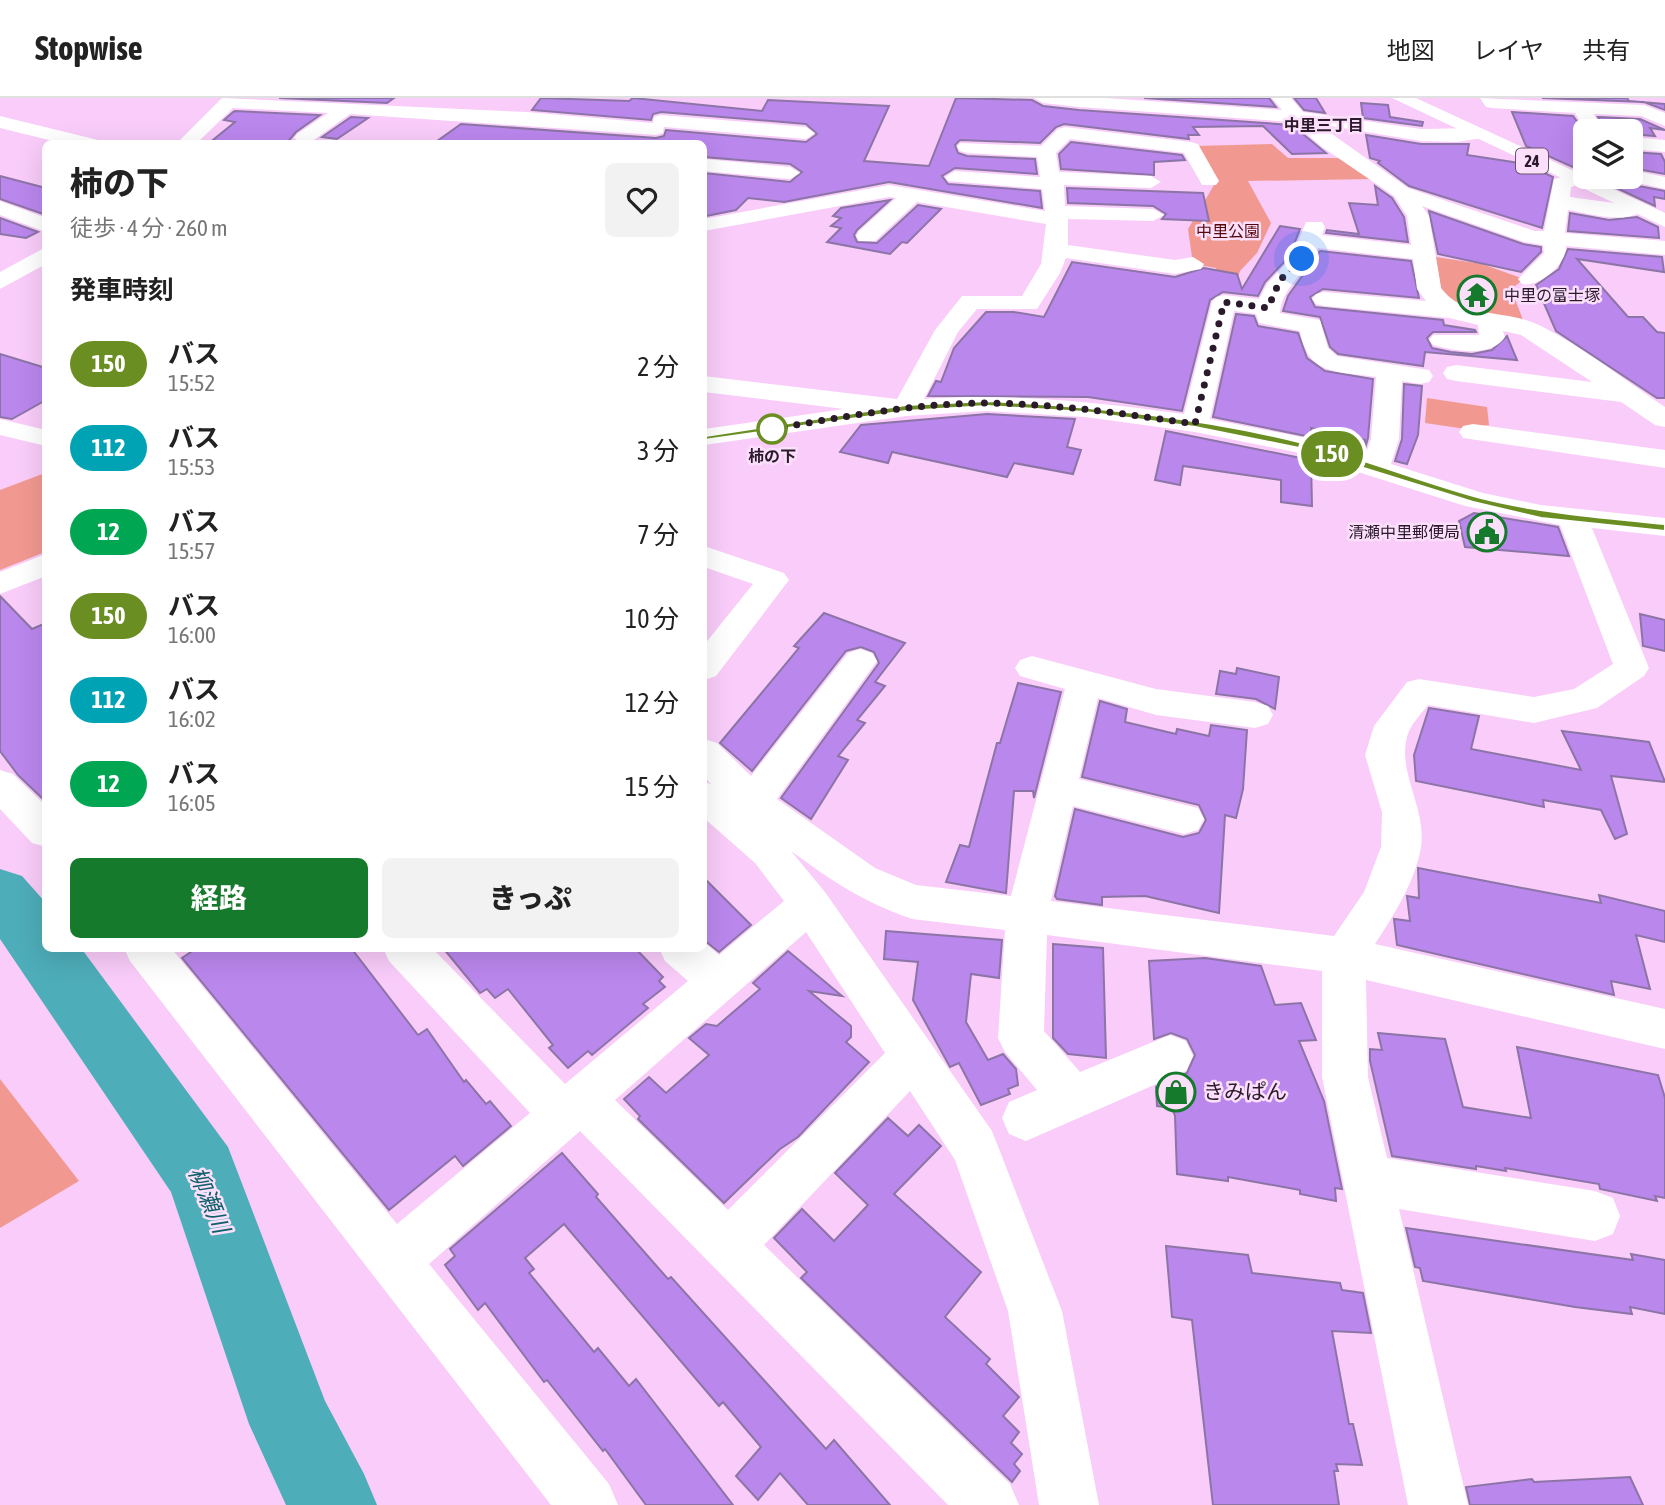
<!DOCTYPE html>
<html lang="ja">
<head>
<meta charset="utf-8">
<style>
	body { margin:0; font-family:"Asap Condensed","Noto Sans JP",sans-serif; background:#f2f2f2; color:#222; height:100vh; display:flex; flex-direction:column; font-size:26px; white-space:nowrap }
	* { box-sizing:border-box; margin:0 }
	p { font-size:23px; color:#767676 }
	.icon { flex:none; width:38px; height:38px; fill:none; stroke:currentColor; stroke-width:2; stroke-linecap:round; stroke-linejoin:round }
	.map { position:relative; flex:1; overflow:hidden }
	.panel { position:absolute; left:42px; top:42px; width:665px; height:812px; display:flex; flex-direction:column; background:#fff; border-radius:10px; box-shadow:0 7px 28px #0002 }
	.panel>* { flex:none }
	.badge { padding:0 14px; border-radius:23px; font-size:24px; line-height:46px }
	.buttons { position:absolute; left:1573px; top:21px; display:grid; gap:14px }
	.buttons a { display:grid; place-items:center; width:70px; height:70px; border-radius:10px; background:#fff; box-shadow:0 7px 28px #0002; font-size:35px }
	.you { position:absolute; width:35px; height:35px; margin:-18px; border:5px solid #fff; border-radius:50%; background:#1a73e8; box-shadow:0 0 0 10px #1a73e833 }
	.map>.badge { position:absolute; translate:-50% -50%; box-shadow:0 0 0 4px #fff }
	h2 { padding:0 28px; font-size:26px; line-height:63px }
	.round { display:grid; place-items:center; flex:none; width:74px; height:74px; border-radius:10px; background:#f2f2f2 }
	.summary { display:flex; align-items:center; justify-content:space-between; height:119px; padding:0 28px }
	h1 { font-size:33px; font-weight:800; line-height:52px }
	.action { display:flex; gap:14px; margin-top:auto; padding:14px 28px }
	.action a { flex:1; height:80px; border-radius:10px; background:#167a2c; color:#fff; font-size:28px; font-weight:800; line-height:80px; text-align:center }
	.action a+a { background:#f2f2f2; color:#222 }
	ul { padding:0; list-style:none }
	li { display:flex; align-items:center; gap:21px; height:84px; padding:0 28px }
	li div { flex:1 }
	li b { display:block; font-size:26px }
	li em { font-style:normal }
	li .badge { min-width:77px; font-weight:700; text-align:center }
	header { display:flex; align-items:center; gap:42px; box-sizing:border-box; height:98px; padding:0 35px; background:#fff; border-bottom:2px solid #e0e0e0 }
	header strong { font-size:33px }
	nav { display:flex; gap:38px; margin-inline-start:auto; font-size:24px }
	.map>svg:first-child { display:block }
</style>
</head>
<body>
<header>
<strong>Stopwise</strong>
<nav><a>地図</a><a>レイヤ</a><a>共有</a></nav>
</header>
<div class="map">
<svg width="1665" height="1407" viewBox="0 0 1665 1407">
	<rect width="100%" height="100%" fill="#f9ccf9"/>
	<!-- green -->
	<g fill="#f19990">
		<polygon points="1272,46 1288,60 1345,60 1375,81 1248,83 1271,125 1257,155 1240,173 1235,189 1214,186 1216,170 1193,166 1188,131 1217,82 1196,48"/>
		<polygon points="1436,159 1482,166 1524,181 1511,191 1525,227 1443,202"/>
		<polygon points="1427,300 1487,309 1489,327 1466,331 1425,325"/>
		<polygon points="45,375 45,454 0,472 0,392"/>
		<polygon points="0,981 79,1083 0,1130"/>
	</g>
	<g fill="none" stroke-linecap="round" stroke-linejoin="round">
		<!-- river -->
		<polygon fill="#4dadb9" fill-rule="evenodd" points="0,771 22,778 46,805 46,850 81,850 228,1049 325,1303 364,1376 377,1407 286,1407 249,1326 171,1094 0,841"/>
	</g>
	<!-- building -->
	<g fill="#ba87ed" stroke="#8c75a6" stroke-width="2">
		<polygon points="279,0 394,0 387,5"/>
		<polygon points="541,0 629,3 633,0 762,13 768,2 889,8 864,63 929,68 956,0 1032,2 1043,8 1079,12 1292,27 1326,55 1292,56 1263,28 1193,29 1199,37 1188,37 1189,41 1064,26 1056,29 1040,45 960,42 955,47 958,55 967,58 1035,61 1037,76 955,70 942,78 948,86 1040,93 1042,110 889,84 784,104 748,100 736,112 706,118 704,75 790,84 802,74 790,66 704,59 704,46 433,46 461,26 656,40 664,38 666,32 806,44 817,36 806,26 661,14 653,16 651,22 532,12"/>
		<polygon points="1144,0 1269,0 1276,9"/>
		<polygon points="1294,0 1316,0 1325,15 1304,12"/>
		<polygon points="1542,0 1627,0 1629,3 1665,6 1665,12 1644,4"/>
		<polygon points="1361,5 1388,7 1390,19 1423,24 1422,28 1363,20"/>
		<polygon points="233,14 235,13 320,17 296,34 286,46 208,46 235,24 224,22"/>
		<polygon points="1512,14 1573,18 1586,36 1586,75 1526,48"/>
		<polygon points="351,19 368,20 337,41 322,39"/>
		<polygon points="1598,19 1640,21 1665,32 1650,30 1655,38 1631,36 1631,33 1606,33"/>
		<polygon points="1366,37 1421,46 1469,46 1467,57 1526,66 1553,79 1542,130 1409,88 1378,65 1380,63 1370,60"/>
		<polygon points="1071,44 1182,57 1185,62 1154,64 1154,77 1061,71 1059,56"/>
		<polygon points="1631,54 1661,56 1665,64 1665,76 1631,70"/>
		<polygon points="0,78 46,90 46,117 0,101"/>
		<polygon points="1593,79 1618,79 1623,85 1665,93 1665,101 1654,99 1655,108"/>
		<polygon points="1375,88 1392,100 1404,119 1408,144 1326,135 1327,132 1359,136 1349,105 1378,107"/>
		<polygon points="1067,90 1203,95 1209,123 1162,121 1166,116 1153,108 1068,105"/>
		<polygon points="890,102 857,132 854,137 857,144 877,145 918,107 941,111 907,145 902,144 890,156 827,144 841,130 831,128 841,120 833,118 841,110"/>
		<polygon points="1429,113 1523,146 1541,149 1541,154 1521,174 1438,156"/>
		<polygon points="1570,115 1609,122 1637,119 1658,129 1659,140 1568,133"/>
		<polygon points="0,120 38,134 26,140 0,136"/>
		<polygon points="1280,128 1300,131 1289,159 1265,184 1258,198 1223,194 1210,202 1182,313 1088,299 928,298 936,283 941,284 954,250 986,214 1014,214 1044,219 1072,164 1175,179 1204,170 1237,176 1242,191"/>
		<polygon points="1568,151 1662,159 1664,174 1577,161 1628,219 1643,219 1657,234 1665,235 1665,300 1657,300 1556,233 1536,187 1559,171"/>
		<polygon points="1320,153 1411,163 1419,200 1323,191 1310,199 1315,209 1443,222 1444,227 1475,232 1476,234 1433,234 1427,240 1432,250 1451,254 1472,256 1492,252 1507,238 1517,262 1425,254 1423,268 1338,256 1330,249 1320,219 1283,213 1288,198"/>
		<polygon points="1236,216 1254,218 1258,228 1298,235 1307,260 1325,273 1373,281 1368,340 1364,354 1365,342 1311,330 1311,339 1213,319"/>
		<polygon points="0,256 46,270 46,302 12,321 0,319"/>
		<polygon points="1404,286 1422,288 1418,337 1407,366 1395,363 1402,341"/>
		<polygon points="987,316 1075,321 1067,349 1081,352 1073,376 1014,365 1007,379 892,354 888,365 840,354 861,327"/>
		<polygon points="1166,333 1311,362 1312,408 1281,404 1281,382 1183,368 1180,387 1155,382"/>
		<polygon points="1474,415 1558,429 1569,458 1465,449 1459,423"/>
		<polygon points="0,498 32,531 46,525 46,704 18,677 0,653"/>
		<polygon points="824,515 905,545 875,584 885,588 857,622 865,625 838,658 848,662 811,721 781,700 879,565 874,554 861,549 846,553 752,673 720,645 799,550 794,548"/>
		<polygon points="1640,516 1665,522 1665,553 1643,548"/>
		<polygon points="1237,570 1279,579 1275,611 1256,601 1216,596 1220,573 1236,576"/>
		<polygon points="1018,585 1061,594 1034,700 1033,693 1014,693 1006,795 946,784 960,747 969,749 997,645 1000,645"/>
		<polygon points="1100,603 1127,611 1125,624 1176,636 1177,631 1209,638 1211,627 1247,632 1243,691 1236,720 1225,717 1219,815 1145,798 1102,799 1102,807 1057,801 1055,798 1075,711 1183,739 1199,735 1206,722 1199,707 1082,679"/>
		<polygon points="1429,610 1479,618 1471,651 1581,672 1562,633 1649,644 1665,684 1611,678 1627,736 1615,741 1601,712 1543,702 1544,709 1416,683 1414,657"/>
		<polygon points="1418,770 1601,805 1599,797 1665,813 1665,844 1636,837 1650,891 1611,883 1614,897 1397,847 1394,821 1410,823 1407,798 1419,800"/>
		<polygon points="704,780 751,827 719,854 704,842"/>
		<polygon points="886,833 1002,842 999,880 971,876 966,924 988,962 1003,956 1016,971 1018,987 1008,991 1010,996 981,1007 959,965 950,969 913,902 918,864 884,861"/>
		<polygon points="1053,846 1103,850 1106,960 1068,956 1053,940"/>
		<polygon points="197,850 351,850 418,937 427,931 464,984 466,982 486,1006 490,1003 511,1028 463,1068 455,1058 389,1112 182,860"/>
		<polygon points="443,850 635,850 663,879 659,883 665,889 643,906 648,910 592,957 588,953 568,970 549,950 553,947 508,891 495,900 487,891 480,895"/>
		<polygon points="788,853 842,898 809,893 851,928 851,939 846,944 869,964 798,1039 780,1051 724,1105 638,1021 640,1018 624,1001 649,979 666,995 709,957 689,940 706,926 717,928 760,891 753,885"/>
		<polygon points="1205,860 1261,868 1275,907 1301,905 1316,942 1299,943 1324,1003 1342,1091 1335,1090 1336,1103 1300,1096 1300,1092 1228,1079 1228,1083 1177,1076 1175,1018 1172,1010 1157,1008 1156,989 1187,975 1195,957 1187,941 1171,935 1154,941 1149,863"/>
		<polygon points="1378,935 1445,941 1463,1009 1531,1020 1517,949 1658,977 1665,1000 1665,1100 1655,1098 1657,1103 1600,1091 1599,1086 1505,1070 1506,1073 1476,1068 1476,1071 1392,1058 1370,963 1370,951 1382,952"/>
		<polygon points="888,1020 908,1038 919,1027 941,1048 894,1096 981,1174 945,1219 990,1261 986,1266 1019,1299 1003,1318 1019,1334 1011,1345 1022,1356 1014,1366 1020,1373 1012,1384 801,1180 807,1174 774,1140 802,1111 834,1143 868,1107 835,1075"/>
		<polygon points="562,1055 598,1096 596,1099 668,1181 671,1179 826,1351 834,1342 890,1407 808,1407 780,1375 758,1402 736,1378 761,1349 723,1304 719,1308 564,1126 525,1160 534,1171 529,1175 594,1254 598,1250 629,1288 636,1281 733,1407 646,1407 605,1351 603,1353 547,1282 544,1284 485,1205 478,1212 445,1167 455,1158 450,1151"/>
		<polygon points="1406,1130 1633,1162 1631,1156 1665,1162 1665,1216 1630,1209 1632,1216 1575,1209 1423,1183 1420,1170 1415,1169"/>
		<polygon points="1166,1148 1248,1157 1252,1175 1340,1185 1342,1192 1363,1195 1371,1235 1332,1233 1349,1326 1353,1326 1362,1367 1336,1366 1338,1373 1334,1373 1339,1407 1213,1407 1192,1222 1172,1219"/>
		<polygon points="1630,1379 1643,1407 1470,1407 1466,1389 1532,1381 1534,1384"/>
	</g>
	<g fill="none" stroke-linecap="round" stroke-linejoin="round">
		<!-- minor -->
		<g fill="#fff" fill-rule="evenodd">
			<polygon points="222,0 527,14 653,25 654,19 661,17 806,29 815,35 806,41 664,29 663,35 656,37 350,16 311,44 303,46 294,40 297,36 328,15 233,10 196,46 176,46"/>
			<path d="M1034,0h71l177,12 -10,-12h19l12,14 118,17 54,-1 7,2 3,4 -3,4 -25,4 -36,-1 -103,-17 90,64 127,43h9l10,-52 20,-5 7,2 3,4 -3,4 -10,3 -1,10 51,7 14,-3 11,6c-15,20 -57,6 -78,3l-3,23 100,8v14l-99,-9c1,18 -27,42 -44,38l-4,-5 26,-26 -1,-8 -19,-3 -102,-36 7,10 12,72c24,32 66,21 98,37 41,20 87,56 126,82v20l-10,-2 -34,-23 -165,-21 -9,-2 -4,-6 4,-6 9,-2 136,17 -71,-47 -18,-4 2,6c-14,21 -50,14 -72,8l-4,-5 4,-5h46l-1,-10 -29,-7 -125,-12 -8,-2 -4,-5 4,-5 8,-2 102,9 -9,-12 -4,-30 -95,-11c-10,24 -36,38 -38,65l40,7 8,28 9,8 92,14 4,6 -4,6 -9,2 -18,-3 -3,58 -8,25 92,29 58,12 124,13v18l-73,-8 57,140 -5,8 -47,32 -63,15 -106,-18c-6,8 -15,17 -19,26 -15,38 18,75 12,116 -6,35 -27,68 -46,97l290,65v40l-299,-69 2,97 19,81 208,33 18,7 7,18 -7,18 -18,7 -196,-32 69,296h-60l-86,-428v-106l-275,-36 -3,96 36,41 90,-37 16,6 7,15 -7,15 -160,70 -17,-7 -7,-16 7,-16 28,-12 -32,-38 -7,-14 7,-108 -93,-11c-49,-17 -80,-38 -121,-68l34,41 167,239 70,180 37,194h-60l-31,-194 -53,-151 -45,-69 -146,154 246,239 9,21h-71l-368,-374 -151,133 180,220 9,21h-67l-421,-544 -6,-13h47l226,276 133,-111 -141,-152 -6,-13h49l133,136 123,-103 -23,-20 -6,-13h45v-6l15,13 65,-54 -29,-38 -51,-45v-36l7,2 -7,-8v-37l13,4 34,33 97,-123 12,-4 12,4 5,8 -100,138 98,69 41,17 95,11 54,-207 -45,-13 -5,-8 5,-8 12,-4 124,33 99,13 13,4 5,9 -5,9 -13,4 -99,-13 -58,-17 -19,81 119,29 6,11 -6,11 -14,4 -111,-28 -22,95 283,35 30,-44 17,-45 1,-35 -17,-57 9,-29 33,-44 12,-3 115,18 40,-8 39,-25 -53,-139 -95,-19 -170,-54 -100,-20 -110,-15 -98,-6 -81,5 -202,29v-16l140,-20 -140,-17v-16l193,23 38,-69 27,-34h60l19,-32 5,-40 -129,-22 -42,39h-16l-3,-5 3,-5 37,-33 -7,-1 -185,34v-12l185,-34 156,26 -3,-22 -94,-8 -3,-4 10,-6 85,6 -3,-20 -70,-4 -7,-2 -3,-4 3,-4 81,3 17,-17 7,-2 126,15 7,2 21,37 -3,4h-14l-18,-32 -114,-14 -14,14 3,19 92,4 10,6 -10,6 -87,-3 1,21 88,3 11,6 -11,6 -85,-2v26l107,15 18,-3 11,7 -3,5 -26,5 -109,-16 -6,15 -23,36h-60l-19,23 -34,67c88,-6 173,3 260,15l28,-112 4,-5 8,-2 35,4 8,-15 24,-26 15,-36h16l3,5 -3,8 89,10 -4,-29 -13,-20 -72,-49 -29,-25 -214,-15 -36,-4zM1234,213l22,3 3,9 41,8c8,45 37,40 76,46l-5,62 -6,17 -64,-19 -91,-18zM806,834l79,121 -157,157 -113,-110z"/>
			<polygon points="1480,0 1644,7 1665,15 1665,28 1641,18 1594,16 1603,33 1586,34 1575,15 1492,10 1486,9"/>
			<polygon points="0,18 98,42 100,46 65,46 0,30"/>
			<polygon points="1631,39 1665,42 1665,54 1631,51"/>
			<polygon points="704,61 790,69 800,75 790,81 704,73"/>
			<polygon points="1631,72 1665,79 1665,91 1624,82 1621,79 1631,79"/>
			<polygon points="0,103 46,120 46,134 0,117"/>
			<polygon points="46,149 46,166 0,191 0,174"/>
			<polygon points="0,321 46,332 46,348 0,337"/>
			<polygon points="1473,326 1665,352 1665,370 1463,340 1459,334 1463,328"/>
			<polygon points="704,448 784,475 789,482 716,578 704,582 704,547 753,486 704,469"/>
			<polygon points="46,456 46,478 0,496 0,474"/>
			<polygon points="0,672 13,676 46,708 46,749 32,745 0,711"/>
		</g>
		<!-- major -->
		<polygon fill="#fff" fill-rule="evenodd" points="1392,0 1416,0 1665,115 1665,129"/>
	</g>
	<!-- line -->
	<path fill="#6b8e23" stroke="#fff" stroke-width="2" d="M987,303c106,5 212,16 316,42 60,15 118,39 178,55 60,15 122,20 184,26v7l-124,-13 -68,-16 -174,-54 -104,-21 -110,-15 -98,-6 -81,5 -202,29 -5,-3 207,-32z"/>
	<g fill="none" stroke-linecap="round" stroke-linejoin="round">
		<!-- walk -->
		<path stroke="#2a1a2b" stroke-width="7" stroke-dasharray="0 12.6" d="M772,331c71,-12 144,-26 216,-26 70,1 138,11 207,21l29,-122 44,6 12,-28 22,-21"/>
	</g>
	<!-- icons -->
	<defs>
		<symbol id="temple-ring" viewBox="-11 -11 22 22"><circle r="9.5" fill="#fce0fb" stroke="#167a2c" stroke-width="1.5"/><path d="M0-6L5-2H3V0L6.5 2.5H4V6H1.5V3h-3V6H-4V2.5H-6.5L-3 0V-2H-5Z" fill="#167a2c"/></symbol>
		<symbol id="civic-ring" viewBox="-11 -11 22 22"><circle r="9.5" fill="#fce0fb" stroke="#167a2c" stroke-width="1.5"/><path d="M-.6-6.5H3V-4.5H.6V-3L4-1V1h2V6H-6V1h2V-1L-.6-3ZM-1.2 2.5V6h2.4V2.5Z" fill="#167a2c"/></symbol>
		<symbol id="shop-ring" viewBox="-11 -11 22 22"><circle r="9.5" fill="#fce0fb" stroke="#167a2c" stroke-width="1.5"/><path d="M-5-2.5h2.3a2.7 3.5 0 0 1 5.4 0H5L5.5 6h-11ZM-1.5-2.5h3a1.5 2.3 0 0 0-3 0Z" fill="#167a2c"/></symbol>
	</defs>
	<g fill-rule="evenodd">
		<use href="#temple-ring" x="1455" y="175" width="44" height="44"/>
		<use href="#civic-ring" x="1465" y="412" width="44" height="44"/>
		<use href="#shop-ring" x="1154" y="972" width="44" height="44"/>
	</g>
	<!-- markers -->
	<circle fill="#fff" stroke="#6b8e23" stroke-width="3.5" cx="772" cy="331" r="14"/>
	<g text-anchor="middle" stroke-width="5" stroke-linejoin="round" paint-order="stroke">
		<!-- far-neighbourhood labels -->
		<g font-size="16" font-weight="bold" fill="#2a1a2b" stroke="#fce0fb">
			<text x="1324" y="33">中里三丁目</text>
		</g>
		<!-- shield labels -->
		<rect fill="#fce0fb" stroke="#695569" stroke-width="2" x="1516" y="50.5" width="32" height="25" rx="5"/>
		<g font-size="16" font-weight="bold" fill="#2a1a2b">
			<text x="1532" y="69">24</text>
		</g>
		<!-- far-park labels -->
		<g font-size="16" fill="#550709" stroke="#fce0fb">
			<text x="1228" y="139">中里公園</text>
		</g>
		<!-- far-poi labels -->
		<g font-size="16" fill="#2a1a2b" stroke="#fce0fb" text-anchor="start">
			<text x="1504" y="203">中里の富士塚</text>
			<text x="1460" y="440" text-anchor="end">清瀬中里郵便局</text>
		</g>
		<!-- far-stop labels -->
		<g font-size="16" font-weight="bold" fill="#2a1a2b" stroke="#fce0fb">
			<text x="772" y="364">柿の下</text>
		</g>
		<!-- near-poi labels -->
		<g font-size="21" fill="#2a1a2b" stroke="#fce0fb" text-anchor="start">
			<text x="1203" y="1001">きみぱん</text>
		</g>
		<!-- near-water labels -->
		<g font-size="23" font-style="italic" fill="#0e6069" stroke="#fce0fb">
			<text transform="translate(209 1102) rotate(67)" y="8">柳瀬川</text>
		</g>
	</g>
</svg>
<div class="buttons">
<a><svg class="icon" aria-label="layers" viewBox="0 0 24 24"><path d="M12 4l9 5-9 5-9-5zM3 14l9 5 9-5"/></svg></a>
</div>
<div class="you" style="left:1302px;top:161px"></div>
<b class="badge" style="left:1332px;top:356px;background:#6b8e23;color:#fff">150</b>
<section class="panel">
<div class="summary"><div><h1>柿の下</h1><p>徒歩 · 4 分 · 260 m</p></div><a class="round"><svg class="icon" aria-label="heart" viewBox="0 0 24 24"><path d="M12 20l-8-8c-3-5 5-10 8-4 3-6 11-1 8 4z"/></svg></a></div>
<h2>発車時刻</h2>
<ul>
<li><span class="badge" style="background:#6b8e23;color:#fff">150</span><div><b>バス</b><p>15:52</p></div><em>2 分</em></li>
<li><span class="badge" style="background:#00a3b4;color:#fff">112</span><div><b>バス</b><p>15:53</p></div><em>3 分</em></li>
<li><span class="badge" style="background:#00a651;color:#fff">12</span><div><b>バス</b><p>15:57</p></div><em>7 分</em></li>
<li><span class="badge" style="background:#6b8e23;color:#fff">150</span><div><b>バス</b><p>16:00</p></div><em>10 分</em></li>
<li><span class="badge" style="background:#00a3b4;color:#fff">112</span><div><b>バス</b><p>16:02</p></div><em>12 分</em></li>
<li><span class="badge" style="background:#00a651;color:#fff">12</span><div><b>バス</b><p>16:05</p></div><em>15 分</em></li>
</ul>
<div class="action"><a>経路</a><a>きっぷ</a></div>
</section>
</div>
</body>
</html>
